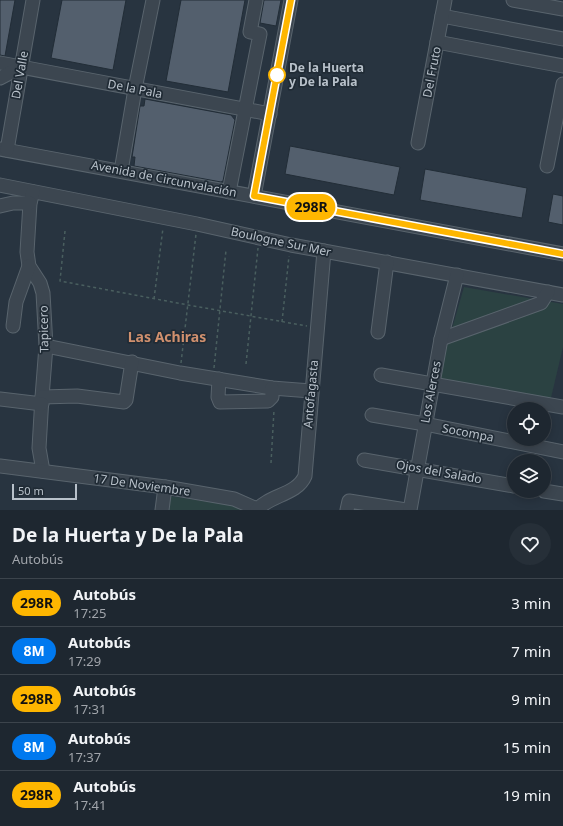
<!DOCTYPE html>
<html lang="es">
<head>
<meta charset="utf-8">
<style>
	body { margin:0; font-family:"Noto Sans",sans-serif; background:#262f38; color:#f1f3f6; height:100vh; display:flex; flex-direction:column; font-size:15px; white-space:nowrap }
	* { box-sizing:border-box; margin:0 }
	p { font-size:13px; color:#a1a5ab }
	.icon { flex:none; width:22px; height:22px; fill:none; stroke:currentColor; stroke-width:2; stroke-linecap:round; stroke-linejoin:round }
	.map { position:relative; height:510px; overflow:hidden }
	.details { display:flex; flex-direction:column; background:#1e2730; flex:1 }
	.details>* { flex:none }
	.badge { padding:0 8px; border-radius:13px; font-size:14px; line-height:26px }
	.controls { position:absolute; left:507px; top:402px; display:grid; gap:8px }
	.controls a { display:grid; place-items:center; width:44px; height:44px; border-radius:50%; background:#1e2730; box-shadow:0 2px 10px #0003,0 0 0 1px #3c444c; font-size:20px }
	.scale { position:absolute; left:12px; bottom:10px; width:65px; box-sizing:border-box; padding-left:4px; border:2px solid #b8c1ca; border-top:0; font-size:11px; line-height:14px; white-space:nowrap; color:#b8c1ca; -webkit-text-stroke:3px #202b35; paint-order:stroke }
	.map>.badge { position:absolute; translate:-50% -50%; box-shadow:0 0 0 2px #fff }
	.round { display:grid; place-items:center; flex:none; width:42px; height:42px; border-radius:21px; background:#262f38 }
	.head { display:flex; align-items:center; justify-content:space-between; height:68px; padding:0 12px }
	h1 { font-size:19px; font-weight:700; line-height:30px }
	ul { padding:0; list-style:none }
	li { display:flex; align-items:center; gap:12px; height:48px; padding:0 12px; border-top:1px solid #3c444c }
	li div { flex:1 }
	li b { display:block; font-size:15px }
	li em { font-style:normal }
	li .badge { min-width:44px; font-weight:700; text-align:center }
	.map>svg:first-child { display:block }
</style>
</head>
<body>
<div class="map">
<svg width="563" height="510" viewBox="0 0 563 510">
	<rect width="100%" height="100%" fill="#283440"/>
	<!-- green -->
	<g fill="#2b4242">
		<polygon points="464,287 563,304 563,347 550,402 437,381"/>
		<polygon points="169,496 236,506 250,510 167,510"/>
	</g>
	<!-- building -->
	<g fill="#535f6d" stroke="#222d37">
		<polygon points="0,0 15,0 5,56 0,55"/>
		<polygon points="62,0 126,0 113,70 51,58"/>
		<polygon points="181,0 245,0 228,92 166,81"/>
		<polygon points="264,0 281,0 276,26 260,23"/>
		<polygon points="145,99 231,115 235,120 223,181 221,182 134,166 135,157 132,157 140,106 144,106"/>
		<polygon points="290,146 400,167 394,195 285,174"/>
		<polygon points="425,169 527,188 522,218 420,200"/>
		<polygon points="553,194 563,196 563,225 548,222"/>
	</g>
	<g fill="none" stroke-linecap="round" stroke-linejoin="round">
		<defs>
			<g id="minor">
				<polyline points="513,0 563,9"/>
				<polyline points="442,16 563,39"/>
				<polyline points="437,42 563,66"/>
				<polyline points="0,63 270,114"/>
				<polyline points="0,78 21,67"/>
				<polyline points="418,143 445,0"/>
				<polyline points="0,149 563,254"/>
				<polyline points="7,150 33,0"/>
				<polyline points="547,166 563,84"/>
				<polyline points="121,171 135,89 153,0"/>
				<polyline points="0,185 197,224 291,245 563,295"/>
				<polyline points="33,192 30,203 27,252 29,266 40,283 43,293 46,346 42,397 39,448 43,471"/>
				<polyline points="229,192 260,34 250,32 256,0"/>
				<polyline points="254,196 291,0"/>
				<polyline points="0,206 13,203 30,203"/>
				<polyline points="13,326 16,302 29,266"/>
				<polyline points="378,332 387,262"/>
				<polyline points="441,339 541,303 548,292"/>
				<polyline points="46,346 180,373 272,388 311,391"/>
				<polyline points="381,375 563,407"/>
				<polyline points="219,379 218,397 220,402 268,401 272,397 272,388"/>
				<polyline points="42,397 77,396 124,402 126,400 132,362"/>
				<polyline points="0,399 42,404"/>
				<polyline points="372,415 425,424 563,452"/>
				<polyline points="364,460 514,486"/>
				<polyline points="0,466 165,487 234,499 257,509"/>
				<polyline points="544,491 563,494"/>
				<polyline points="162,510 165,487"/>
				<path d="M257,510c12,-15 40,-15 48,-34l19,-225"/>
				<polyline points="347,510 349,501 406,510"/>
				<polyline points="410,510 441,339 457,275"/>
			</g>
		</defs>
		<!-- minor casing -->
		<use href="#minor" stroke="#59646d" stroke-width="15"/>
		<!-- path -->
		<g stroke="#4a5f5f" stroke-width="1.5" stroke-dasharray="3 3" stroke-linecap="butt">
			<polyline points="65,231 60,281 188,305 307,326"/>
			<polyline points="154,299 163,228"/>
			<polyline points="282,322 289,256"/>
			<polyline points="181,363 196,234"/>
			<polyline points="246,364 258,248"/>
			<polyline points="214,368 226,250"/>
			<polyline points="271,463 274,410"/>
		</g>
		<!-- minor -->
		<use href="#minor" stroke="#3c4650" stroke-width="13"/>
	</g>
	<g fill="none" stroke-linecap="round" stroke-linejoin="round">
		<defs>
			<polyline id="line" points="291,0 254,196 563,254"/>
		</defs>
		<!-- line casing -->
		<use href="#line" stroke="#fff" stroke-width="9"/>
		<!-- line -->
		<use href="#line" stroke="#feb600" stroke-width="6"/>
	</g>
	<!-- markers -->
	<circle fill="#fff" stroke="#feb600" stroke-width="2" cx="277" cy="75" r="8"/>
	<g text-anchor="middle" stroke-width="3.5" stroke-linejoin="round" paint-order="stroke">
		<!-- stop labels -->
		<g font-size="12" font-weight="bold" fill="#b8c1ca" stroke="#202b35" text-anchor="start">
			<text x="289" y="72">De la Huerta<tspan x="289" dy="14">y De la Pala</tspan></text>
		</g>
		<!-- street labels -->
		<g font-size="12" fill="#b8c1ca" stroke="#202b35">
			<text transform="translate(432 72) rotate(-79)" y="4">Del Fruto</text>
			<text transform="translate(20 75) rotate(-80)" y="4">Del Valle</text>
			<text transform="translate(135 89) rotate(11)" y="4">De la Pala</text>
			<text transform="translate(164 179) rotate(11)" y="4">Avenida de Circunvalación</text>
			<text transform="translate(281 242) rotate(12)" y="4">Boulogne Sur Mer</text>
			<text transform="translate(44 329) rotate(-91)" y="4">Tapicero</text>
			<text transform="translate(431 392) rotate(-79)" y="4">Los Alerces</text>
			<text transform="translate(311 394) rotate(-85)" y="4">Antofagasta</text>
			<text transform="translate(468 433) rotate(11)" y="4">Socompa</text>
			<text transform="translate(439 472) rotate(10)" y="4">Ojos del Salado</text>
			<text transform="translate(142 485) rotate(8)" y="4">17 De Noviembre</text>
		</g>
		<!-- quarter labels -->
		<g font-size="14" font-weight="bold" fill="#d0906e" stroke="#202b35">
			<text x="167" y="342">Las Achiras</text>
		</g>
	</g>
</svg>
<div class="controls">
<a><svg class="icon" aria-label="locate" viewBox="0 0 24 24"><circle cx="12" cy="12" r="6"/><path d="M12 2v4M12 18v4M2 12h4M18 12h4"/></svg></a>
<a><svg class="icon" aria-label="layers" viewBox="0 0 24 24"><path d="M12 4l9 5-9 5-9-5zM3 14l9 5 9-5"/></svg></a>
</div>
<div class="scale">50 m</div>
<b class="badge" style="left:311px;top:207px;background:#feb600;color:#111">298R</b>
</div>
<section class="details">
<div class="head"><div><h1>De la Huerta y De la Pala</h1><p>Autobús</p></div><a class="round"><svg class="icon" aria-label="heart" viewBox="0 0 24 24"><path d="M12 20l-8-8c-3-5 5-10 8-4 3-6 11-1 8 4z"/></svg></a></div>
<ul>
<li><span class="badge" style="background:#feb600;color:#111">298R</span><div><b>Autobús</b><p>17:25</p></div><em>3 min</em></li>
<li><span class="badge" style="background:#0079ef;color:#fff">8M</span><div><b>Autobús</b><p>17:29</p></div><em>7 min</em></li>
<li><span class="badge" style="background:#feb600;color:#111">298R</span><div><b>Autobús</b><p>17:31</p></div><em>9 min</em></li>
<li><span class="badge" style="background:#0079ef;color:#fff">8M</span><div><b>Autobús</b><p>17:37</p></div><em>15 min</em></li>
<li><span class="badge" style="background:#feb600;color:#111">298R</span><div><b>Autobús</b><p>17:41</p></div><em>19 min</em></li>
</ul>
</section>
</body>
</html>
